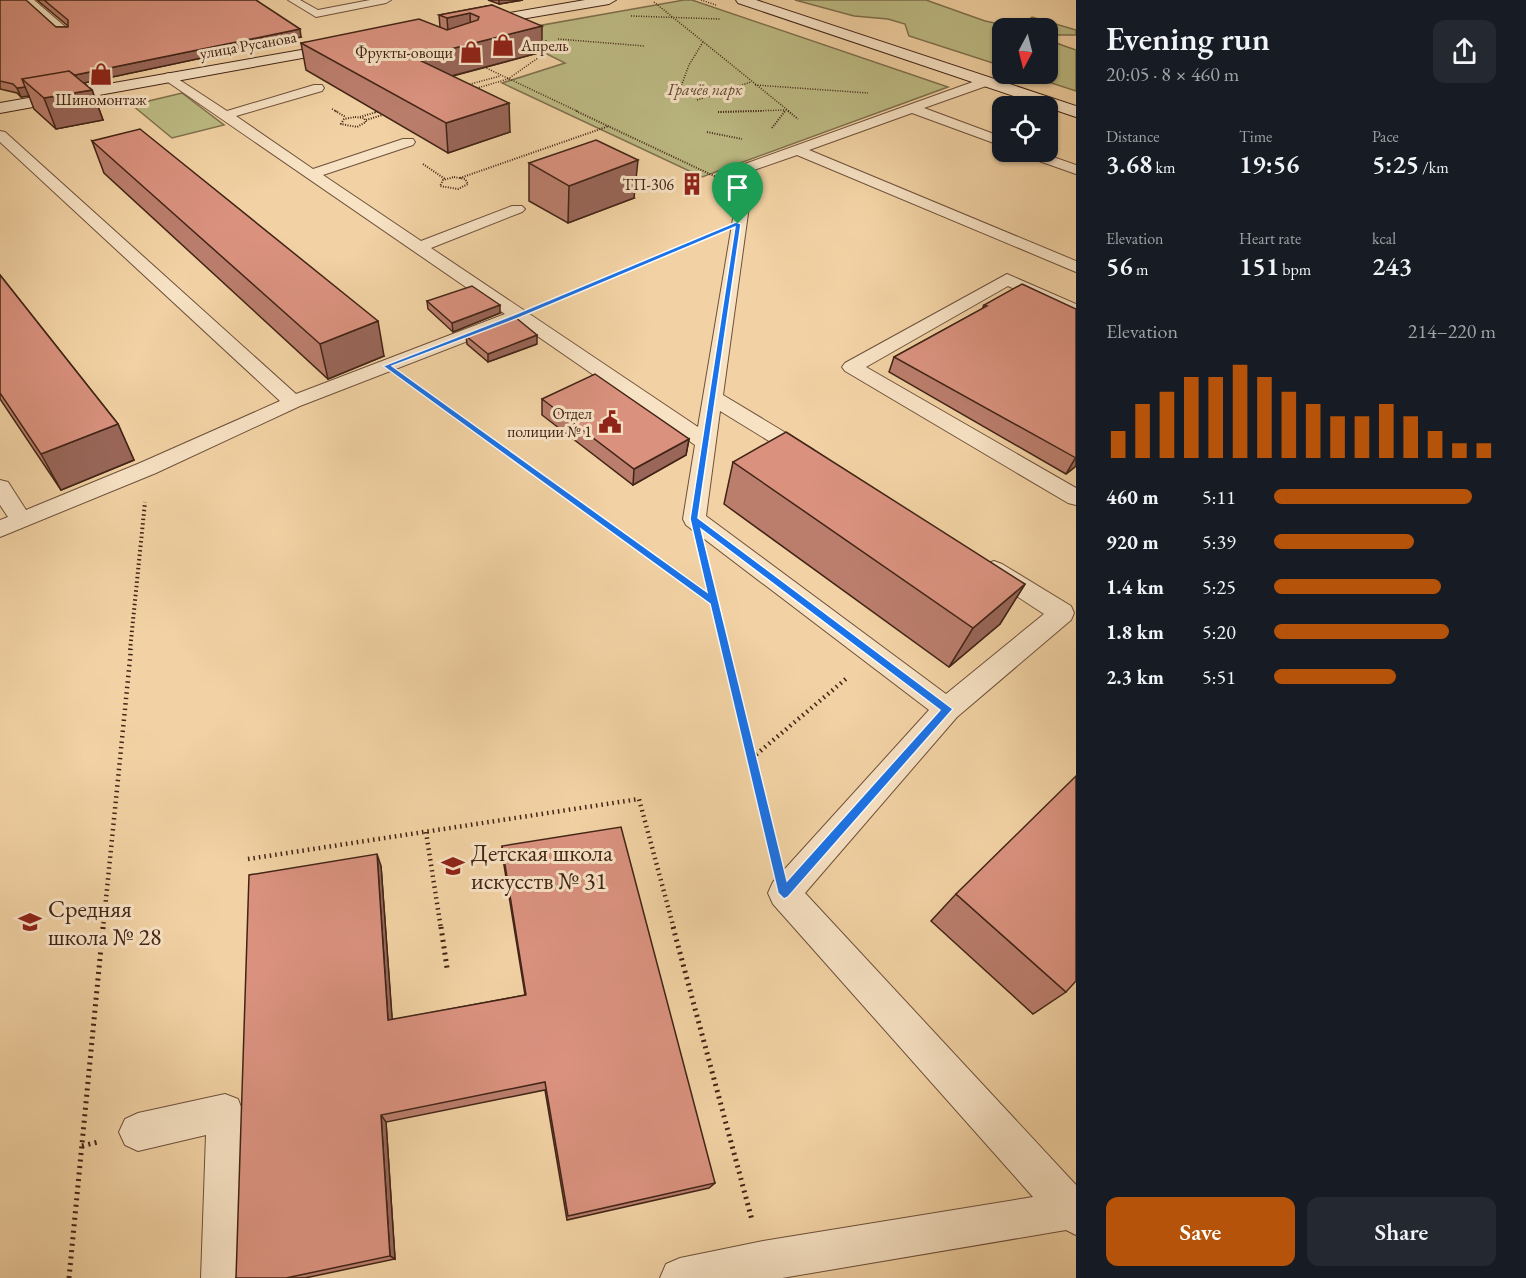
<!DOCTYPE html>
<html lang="en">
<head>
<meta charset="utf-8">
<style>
	body { margin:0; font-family:"EB Garamond",serif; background:#242831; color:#f1f3f6; height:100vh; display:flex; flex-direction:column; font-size:22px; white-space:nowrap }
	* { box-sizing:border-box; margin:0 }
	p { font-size:20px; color:#9ea1a6 }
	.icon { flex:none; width:33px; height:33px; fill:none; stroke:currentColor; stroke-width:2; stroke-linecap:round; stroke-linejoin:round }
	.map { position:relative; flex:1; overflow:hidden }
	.details { display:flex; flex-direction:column; background:#171b24; width:450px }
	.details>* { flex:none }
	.needle { width:39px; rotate:187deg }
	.fabs { position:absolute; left:992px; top:18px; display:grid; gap:12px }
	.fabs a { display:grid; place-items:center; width:66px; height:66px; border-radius:12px; background:#171b24; box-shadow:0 2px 4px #0004; font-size:30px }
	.pin { position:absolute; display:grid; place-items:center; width:51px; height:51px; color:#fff; margin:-62px -26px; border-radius:50% 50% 50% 0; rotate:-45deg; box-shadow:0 0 6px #0007 }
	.pin .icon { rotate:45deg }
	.round { display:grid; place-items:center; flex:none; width:63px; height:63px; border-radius:12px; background:#242831 }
	.headline { display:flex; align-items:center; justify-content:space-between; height:102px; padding:0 30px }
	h1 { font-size:33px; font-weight:600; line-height:45px }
	.figures { display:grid; grid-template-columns:repeat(3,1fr); gap:9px; height:102px; padding:6px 30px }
	.figures div { display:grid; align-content:center }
	.figures b { font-size:26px; font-weight:600 }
	.figures small { font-size:16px; font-weight:400 }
	.figures p { font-size:16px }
	.chart { height:168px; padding:12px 30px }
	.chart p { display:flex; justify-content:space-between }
	.chart svg { width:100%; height:108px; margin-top:6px; stroke:#b45309; stroke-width:6 }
	.action { display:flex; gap:12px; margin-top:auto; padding:12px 30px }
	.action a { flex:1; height:69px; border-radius:12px; background:#b45309; color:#fff; font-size:24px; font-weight:600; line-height:69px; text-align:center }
	.action a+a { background:#242831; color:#f1f3f6 }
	ul { padding:0 30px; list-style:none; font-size:20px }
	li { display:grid; grid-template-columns:96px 72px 1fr; align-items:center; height:45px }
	li i { height:15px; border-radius:8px; background:#b45309 }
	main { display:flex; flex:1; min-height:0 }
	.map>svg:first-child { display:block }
	.green { fill:#bdbb84; stroke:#7f704d; stroke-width:1.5 }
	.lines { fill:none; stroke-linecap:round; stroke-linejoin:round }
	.lane-casing { stroke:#6d503a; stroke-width:2 }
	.secondary-casing { stroke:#412416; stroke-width:2 }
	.path-far5 { stroke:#412416; stroke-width:1.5; stroke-dasharray:1 1.5; stroke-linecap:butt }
	.path-far4 { stroke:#412416; stroke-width:2; stroke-dasharray:1 1.5; stroke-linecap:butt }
	.path-far3 { stroke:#412416; stroke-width:3; stroke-dasharray:1 2; stroke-linecap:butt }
	.path-far2 { stroke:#412416; stroke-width:4; stroke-dasharray:1.5 3; stroke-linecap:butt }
	.path-far1 { stroke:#412416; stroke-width:4.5; stroke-dasharray:1.5 4; stroke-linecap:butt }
	.path { stroke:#412416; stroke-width:5; stroke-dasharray:2 4.5; stroke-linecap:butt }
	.lane { fill:#f7e2c4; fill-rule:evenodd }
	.secondary { fill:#f7e2c4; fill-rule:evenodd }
	.wall { fill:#bb7e6d; stroke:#412416; stroke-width:1.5 }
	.shaded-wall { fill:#996659; stroke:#412416; stroke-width:1.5 }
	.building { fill:#da927f; stroke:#412416; stroke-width:1.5 }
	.route { fill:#1a73e8; stroke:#fff; stroke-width:1.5; fill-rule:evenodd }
	.labels { text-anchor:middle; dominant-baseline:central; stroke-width:6; stroke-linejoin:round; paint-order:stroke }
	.far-street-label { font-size:16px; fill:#412416; stroke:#f7e2c4 }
	.far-poi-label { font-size:16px; fill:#412416; stroke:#f7e2c4; text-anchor:end }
	.far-park-label { font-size:16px; font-style:italic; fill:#604a32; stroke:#f7e2c4 }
	.near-poi-label { font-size:24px; fill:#412416; stroke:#f7e2c4; text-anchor:start }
</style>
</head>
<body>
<main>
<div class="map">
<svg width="1076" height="1278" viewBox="0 0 1076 1278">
	<rect width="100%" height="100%" fill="#f2d2a4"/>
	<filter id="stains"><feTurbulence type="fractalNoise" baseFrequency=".00333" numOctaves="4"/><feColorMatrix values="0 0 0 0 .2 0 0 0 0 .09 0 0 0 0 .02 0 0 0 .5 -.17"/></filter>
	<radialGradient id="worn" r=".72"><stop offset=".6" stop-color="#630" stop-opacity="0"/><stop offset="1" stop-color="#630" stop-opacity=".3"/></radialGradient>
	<!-- green -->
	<path class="green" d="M684,0H692L948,87L702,177L502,83L565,63L503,32Z
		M795,0H926L985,21L1014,27L1031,25L1027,21L1032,17L1076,30V35H1058L1051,39L1056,43L1076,50V91L1024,74H1047V28H1002V66L909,36L905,24L888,19L854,16Z
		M182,93L224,125L172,138L132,105Z"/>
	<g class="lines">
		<!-- lane casing -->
		<g class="lane-casing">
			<path id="lane" d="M23,0H34L69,30V34H61Z
				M288,0H300L318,10L370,0H391L386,3L316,17Z
				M169,73L227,111L314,85H322L324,88L322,91L236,116L313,169L403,139H413L415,142L413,145L323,175L421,241L512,206H522L525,209L522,212L431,248L698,427L742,165L981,79H989V85L924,108L1002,137V146L912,113L809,150L1076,261V272L797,155L754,170L723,395L814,450L818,455L814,460L807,462L800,460L720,411L706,516L946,694L1044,614L986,576L982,570L986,564L994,561L1002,564L1071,606L1074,613L1071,620L957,717L805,893L1076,1185V1235L1066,1230L782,1278H660L666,1264L680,1258L763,1241L1033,1197L773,904L768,893L773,882L929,710L686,525L683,519L695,445L517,322L300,406L156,473L0,537V520L8,517L0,505V480L8,482L26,510L140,463L280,401L0,142V131L5,132L296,394L505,314L165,80V74Z
				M1020,152H1039L1076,165V174L1022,155Z
				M1007,274L1076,304V316L1008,286L866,367L1076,488V505L1068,503L845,371L842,367L845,363Z
				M225,1094L238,1099L243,1112L241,1278H201L206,1135L138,1151L125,1145L119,1132L125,1119L138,1113Z"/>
		</g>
		<!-- secondary casing -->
		<g class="secondary-casing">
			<path id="secondary" d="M585,0H616L609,4L475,27L468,23L475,19Z
				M736,0H756L1076,106V117L738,3Z
				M347,42L352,43L354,46L352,49L0,113V103Z"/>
		</g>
		<!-- path-far5 -->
		<path class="path-far5" d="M701,0L716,5
			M654,2L790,112
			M631,16L720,19
			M558,39L644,46
			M482,66L579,112
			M467,85L500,76
			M755,85L868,93
			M474,89L508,79L545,53L546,40
			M677,97L689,65L703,42
			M697,100L751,82
			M332,109L338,112
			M375,112L382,110
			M718,112L786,110L784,112"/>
		<!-- path-far4 -->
		<path class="path-far4" d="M335,111L346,117
			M576,111L716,177
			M788,111L798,119
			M718,112L762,111
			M355,117L364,118L366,122L357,127L341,124L344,119Z
			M360,117L380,111
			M366,120L389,113
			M772,128L785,111
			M707,132L742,139
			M423,164L445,179
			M454,177L465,179L468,184L458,189L440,186L443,180Z
			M460,178L609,126
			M668,252L707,236"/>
		<!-- path-far3 -->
		<path class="path-far3" d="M553,301L672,251
			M417,387L474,429"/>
		<!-- path-far2 -->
		<path class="path-far2" d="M472,427L714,602
			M707,572L726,650
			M130,650L145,502"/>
		<!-- path-far1 -->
		<path class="path-far1" d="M725,649L773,848
			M752,758L847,678
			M426,832L441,929
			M248,859L639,799L674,929
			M103,929L131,649"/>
		<!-- path -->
		<path class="path" d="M441,927L447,968
			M673,927L752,1220
			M82,1146L98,1142
			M69,1278L103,927"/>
		<!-- lane -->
		<use href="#lane" class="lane"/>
		<!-- secondary -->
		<use href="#secondary" class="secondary"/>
	</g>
	<!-- wall -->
	<path class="wall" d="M0,0L56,27H68V26L37,0H256L301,37L84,83L92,90L103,120L56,129L34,109L29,96L21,97L17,93L0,89Z
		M488,0H523L499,4Z
		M492,5L542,52L453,76L510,132L448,153L306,70L301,43L440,27L439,15Z
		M92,141L384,356L328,379L104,173Z
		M529,163L634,198L568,223L529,201Z
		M0,275L118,424L134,460L61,490L0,399Z
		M427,301L500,313L453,332L428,309Z
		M984,305L1076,309V466L1066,474L889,372L894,357L982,309Z
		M466,336L537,344L488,362L467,344Z
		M542,399L689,439L686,455L633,485L542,415Z
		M733,462L1025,584L1000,624L949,667L724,504Z
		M502,846L715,1183L709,1188L567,1220L545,1090L386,1122L395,1259L305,1278H236L381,866L392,1020L525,995L503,859Z
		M956,894L1066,992L1033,1014L931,921Z"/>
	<!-- shaded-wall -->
	<path class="shaded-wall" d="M499,0H523L499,4Z
		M470,13L471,39L449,45L447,18Z
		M542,26V52L417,85L415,58Z
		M300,29L301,37L65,87L61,78Z
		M25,87L29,96L21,97L17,88Z
		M92,90L103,120L56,129L44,98Z
		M509,103L510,132L448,153L446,123Z
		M638,160L634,198L568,223L569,186Z
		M500,305V313L453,332L452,323Z
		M378,321L384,356L328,379L320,344Z
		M537,335V344L488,362V354Z
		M118,424L134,460L61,490L41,454Z
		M689,439L686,455L633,485L634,469Z
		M1076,457V466L1066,474Z
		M1025,584L1000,624L949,667L973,628Z
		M377,854L381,866L393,1030L388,1020Z
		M381,1115L386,1122L395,1259L390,1256Z"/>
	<!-- building -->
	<path class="building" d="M0,0H26L56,27H68V20L44,0H256L300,29L75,75L69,71L22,79L25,87L17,88L13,84L0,81Z
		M492,5L542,26L415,58L509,103L446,123L301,43L419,19L447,30L478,20L479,17L470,13L447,18L439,15Z
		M69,71L92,90L44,98L22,79Z
		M140,129L378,321L320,344L92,141Z
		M596,140L638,160L569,186L529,163Z
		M0,275L118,424L41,454L0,393Z
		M1022,284L1076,309V458L894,357L987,306L984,305Z
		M472,286L500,305L452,323L427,301Z
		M515,317L537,335L488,354L466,336Z
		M595,374L689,439L634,469L542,399Z
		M786,432L1025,584L973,628L733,462Z
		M1076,776V981L1066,992L956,894Z
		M621,827L715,1183L568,1216L545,1082L381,1115L390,1256L286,1278H236L249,875L377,854L388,1020L526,995L502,846Z"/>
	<!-- route -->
	<path class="route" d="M736,222L741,224L698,518L953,709L788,897L784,899L778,893L710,604L383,366L516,314ZM735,227L690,519L707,592L392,366L521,317ZM701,529L940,710L787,881Z"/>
	<!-- icons -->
	<defs>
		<g id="shop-bare" transform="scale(1.8)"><path d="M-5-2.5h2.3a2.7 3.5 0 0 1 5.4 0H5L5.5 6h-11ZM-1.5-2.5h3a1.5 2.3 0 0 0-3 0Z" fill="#8f2418" stroke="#f7e2c4" stroke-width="2.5" paint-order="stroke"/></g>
		<g id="building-bare" transform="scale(1.8)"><path d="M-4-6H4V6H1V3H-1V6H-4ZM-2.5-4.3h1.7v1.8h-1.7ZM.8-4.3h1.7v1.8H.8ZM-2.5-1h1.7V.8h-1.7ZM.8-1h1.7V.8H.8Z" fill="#8f2418" stroke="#f7e2c4" stroke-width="2.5" paint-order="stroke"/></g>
		<g id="civic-bare" transform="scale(1.8)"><path d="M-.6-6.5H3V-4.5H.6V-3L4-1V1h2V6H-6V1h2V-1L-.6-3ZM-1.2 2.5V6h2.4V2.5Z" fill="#8f2418" stroke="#f7e2c4" stroke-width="2.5" paint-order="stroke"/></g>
		<g id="school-bare" transform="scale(1.8)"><path d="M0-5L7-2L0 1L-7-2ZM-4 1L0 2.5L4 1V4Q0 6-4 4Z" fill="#8f2418" stroke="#f7e2c4" stroke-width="2.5" paint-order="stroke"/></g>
	</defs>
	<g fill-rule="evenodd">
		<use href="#shop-bare" x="503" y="45"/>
		<use href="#shop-bare" x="471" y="52"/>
		<use href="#shop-bare" x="101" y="74"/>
		<use href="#building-bare" x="692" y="184"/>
		<use href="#civic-bare" x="610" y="422"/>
		<use href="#school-bare" x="453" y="866"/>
		<use href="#school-bare" x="30" y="922"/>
	</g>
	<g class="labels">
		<!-- far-street labels -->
		<g class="far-street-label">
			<text transform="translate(248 45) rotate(-10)">улица Русанова</text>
		</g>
		<!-- far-poi labels -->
		<g class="far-poi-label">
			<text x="521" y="45" text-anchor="start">Апрель</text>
			<text x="453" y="52">Фрукты-овощи</text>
			<text x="101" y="99" text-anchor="middle">Шиномонтаж</text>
			<text x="674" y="184">ТП-306</text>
			<text x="592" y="413">Отдел<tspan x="592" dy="18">полиции № 1</tspan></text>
		</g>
		<!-- far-park labels -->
		<g class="far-park-label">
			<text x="705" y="89">Грачёв парк</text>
		</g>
		<!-- near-poi labels -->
		<g class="near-poi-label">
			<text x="471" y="852">Детская школа<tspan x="471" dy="28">искусств № 31</tspan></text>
			<text x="48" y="908">Средняя<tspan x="48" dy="28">школа № 28</tspan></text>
		</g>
	</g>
	<rect width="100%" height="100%" filter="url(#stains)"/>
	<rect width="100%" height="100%" fill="url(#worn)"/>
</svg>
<div class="fabs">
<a><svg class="needle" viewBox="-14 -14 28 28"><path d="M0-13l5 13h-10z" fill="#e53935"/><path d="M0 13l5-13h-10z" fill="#9ea1a6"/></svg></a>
<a><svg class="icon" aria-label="locate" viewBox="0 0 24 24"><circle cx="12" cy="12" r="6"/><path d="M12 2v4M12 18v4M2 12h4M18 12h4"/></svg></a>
</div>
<div class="pin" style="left:738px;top:224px;background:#1e9e55"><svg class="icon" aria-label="arrive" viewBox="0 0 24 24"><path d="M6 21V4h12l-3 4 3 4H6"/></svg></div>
</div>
<section class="details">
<div class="headline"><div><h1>Evening run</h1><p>20:05 · 8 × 460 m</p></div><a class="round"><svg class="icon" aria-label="share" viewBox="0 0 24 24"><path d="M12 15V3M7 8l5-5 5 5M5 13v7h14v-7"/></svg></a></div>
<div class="figures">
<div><p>Distance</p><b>3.68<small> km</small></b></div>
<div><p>Time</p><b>19:56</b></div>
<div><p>Pace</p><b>5:25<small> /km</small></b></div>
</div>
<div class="figures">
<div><p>Elevation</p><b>56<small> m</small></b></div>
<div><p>Heart rate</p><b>151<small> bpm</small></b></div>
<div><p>kcal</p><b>243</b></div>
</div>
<div class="chart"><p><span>Elevation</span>214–220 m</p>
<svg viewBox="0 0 160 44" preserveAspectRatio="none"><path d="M5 44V33M15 44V22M25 44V17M35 44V11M45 44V11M55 44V6M65 44V11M75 44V17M85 44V22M95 44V27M105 44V27M115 44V22M125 44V27M135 44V33M145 44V38M155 44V38"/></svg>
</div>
<ul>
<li><b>460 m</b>5:11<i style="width:89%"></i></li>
<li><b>920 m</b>5:39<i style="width:63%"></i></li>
<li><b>1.4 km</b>5:25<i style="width:75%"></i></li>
<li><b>1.8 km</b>5:20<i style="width:79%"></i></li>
<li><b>2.3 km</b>5:51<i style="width:55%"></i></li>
</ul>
<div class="action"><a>Save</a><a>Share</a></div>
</section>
</main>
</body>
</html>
